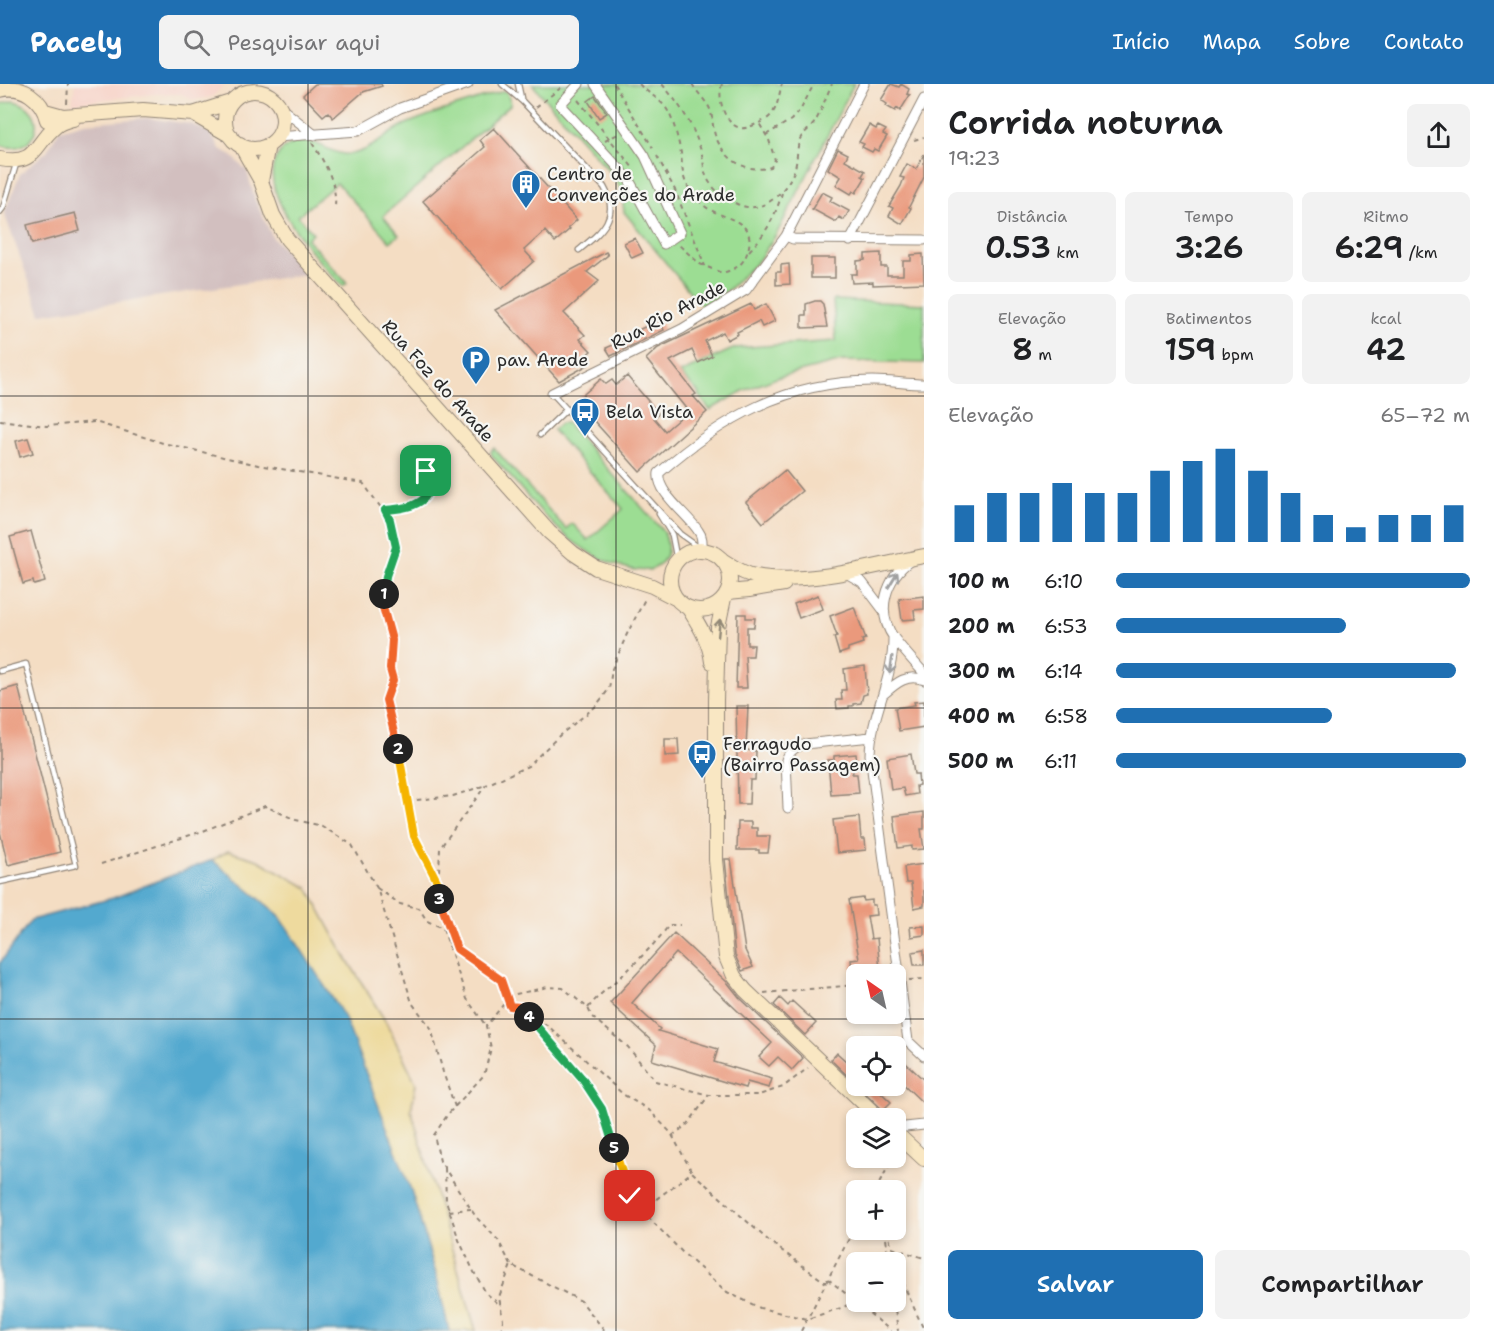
<!DOCTYPE html>
<html lang="pt">
<head>
<meta charset="utf-8">
<style>
	body { margin:0; font-family:"Shantell Sans",sans-serif; background:#f2f2f2; color:#202124; height:100vh; display:flex; flex-direction:column; font-size:22px; white-space:nowrap }
	* { box-sizing:border-box; margin:0 }
	p { font-size:20px; color:#757577 }
	.icon { flex:none; width:33px; height:33px; fill:none; stroke:currentColor; stroke-width:2; stroke-linecap:round; stroke-linejoin:round }
	.map { position:relative; flex:1; overflow:hidden }
	.sheet { display:flex; flex-direction:column; background:#fff; width:570px }
	.sheet>* { flex:none }
	.needle { width:39px; rotate:326deg }
	.fabs { position:absolute; left:846px; top:880px; display:grid; gap:12px }
	.fabs a { display:grid; place-items:center; width:60px; height:60px; border-radius:9px; background:#fff; box-shadow:0 3px 9px #0003; font-size:30px }
	.pin { position:absolute; display:grid; place-items:center; width:51px; height:51px; color:#fff; margin:-26px; border-radius:12px; box-shadow:0 3px 9px #0006 }
	.km { position:absolute; width:30px; height:30px; margin:-15px; border-radius:50%; background:#222; color:#fff; font-size:16px; line-height:30px; text-align:center }
	.round { display:grid; place-items:center; flex:none; width:63px; height:63px; border-radius:9px; background:#f2f2f2 }
	.head { display:flex; align-items:center; justify-content:space-between; height:102px; padding:0 24px }
	h1 { font-size:33px; font-weight:600; line-height:45px }
	.figures { display:grid; grid-template-columns:repeat(3,1fr); gap:9px; height:102px; padding:6px 24px }
	.figures div { display:grid; align-content:center; border-radius:9px; background:#f2f2f2; text-align:center }
	.figures b { font-size:30px; font-weight:600 }
	.figures small { font-size:16px; font-weight:400 }
	.figures p { font-size:16px }
	.chart { height:168px; padding:12px 24px }
	.chart p { display:flex; justify-content:space-between }
	.chart svg { width:100%; height:108px; margin-top:6px; stroke:#1f6fb2; stroke-width:6 }
	.primary-button { display:flex; gap:12px; margin-top:auto; padding:12px 24px }
	.primary-button a { flex:1; height:69px; border-radius:9px; background:#1f6fb2; color:#fff; font-size:24px; font-weight:600; line-height:69px; text-align:center }
	.primary-button a+a { background:#f2f2f2; color:#202124 }
	ul { padding:0 24px; list-style:none; font-size:20px }
	li { display:grid; grid-template-columns:96px 72px 1fr; align-items:center; height:45px }
	li i { height:15px; border-radius:8px; background:#1f6fb2 }
	header { display:flex; align-items:center; gap:36px; box-sizing:border-box; height:84px; padding:0 30px; background:#1f6fb2; color:#fff }
	header strong { font-size:28px }
	nav { display:flex; gap:33px; margin-inline-start:auto; font-size:21px }
	.search { width:420px; height:54px; background:#f2f2f2; display:flex; align-items:center; gap:15px; box-sizing:border-box; padding:0 21px; border-radius:9px; color:#757577; font-size:22px }
	main { display:flex; flex:1; min-height:0 }
	.map>svg:first-child { display:block }
	.built { fill:#f7d1c6 }
	.industrial { fill:#d2bfbf }
	.green { fill:#9cdd93; stroke:#64845f; stroke-width:1.5 }
	.sand { fill:#eeda9e; stroke:#8c8264; stroke-width:1.5 }
	.water { fill:#53a9cf; stroke:#3f6a7d; stroke-width:1.5 }
	.building { fill:#ea997b }
	.lines { fill:none; stroke-linecap:round; stroke-linejoin:round }
	.lane-casing { stroke:#908477; stroke-width:7 }
	.street-casing { stroke:#908477; stroke-width:11 }
	.secondary-casing { stroke:#908477; stroke-width:16 }
	.path { stroke:#908477; stroke-width:2; stroke-dasharray:4.5 4.5; stroke-linecap:butt }
	.lane { stroke:#fff; stroke-width:4.5 }
	.street { stroke:#fff; stroke-width:9 }
	.secondary { stroke:#f9e7c3; stroke-width:14 }
	.oneway { stroke:#a0a0a0 }
	.oneway2 { stroke:#928977 }
	.split-1-casing { stroke:#fff; stroke-width:12 }
	.split-2-casing { stroke:#fff; stroke-width:12 }
	.split-3-casing { stroke:#fff; stroke-width:12 }
	.split-4-casing { stroke:#fff; stroke-width:12 }
	.split-5-casing { stroke:#fff; stroke-width:12 }
	.split-6-casing { stroke:#fff; stroke-width:12 }
	.split-1 { stroke:#22a559; stroke-width:8 }
	.split-2 { stroke:#f0652b; stroke-width:8 }
	.split-3 { stroke:#f5b400; stroke-width:8 }
	.split-4 { stroke:#f0652b; stroke-width:8 }
	.split-5 { stroke:#22a559; stroke-width:8 }
	.split-6 { stroke:#f5b400; stroke-width:8 }
	.grid { fill:none; stroke:#2b2b2b; stroke-width:1.5; stroke-opacity:0.55 }
	.labels { text-anchor:middle; dominant-baseline:central; stroke-width:4.5; stroke-linejoin:round; paint-order:stroke }
	.poi-label { font-size:18px; fill:#2b2b2b; stroke:#f6f6f2; text-anchor:start }
	.street-label { font-size:18px; fill:#2b2b2b; stroke:#f6f6f2 }
</style>
</head>
<body>
<header>
<strong>Pacely</strong>
<div class="search"><svg class="icon" aria-label="search" viewBox="0 0 24 24"><circle cx="10" cy="10" r="6"/><path d="M15 15l6 6"/></svg>Pesquisar aqui</div>
<nav><a>Início</a><a>Mapa</a><a>Sobre</a><a>Contato</a></nav>
</header>
<main>
<div class="map">
<svg width="924" height="1247" viewBox="0 0 924 1247">
	<rect width="100%" height="100%" fill="#f6f6f2"/>
	<filter id="ink" filterUnits="userSpaceOnUse"><feTurbulence type="fractalNoise" baseFrequency=".0167" numOctaves="2"/><feDisplacementMap in="SourceGraphic" scale="12" xChannelSelector="R" yChannelSelector="G"/><feConvolveMatrix kernelMatrix="1 2 1 2 8 2 1 2 1" color-interpolation-filters="sRGB"/></filter>
	<filter id="wash" filterUnits="userSpaceOnUse"><feTurbulence type="fractalNoise" baseFrequency=".008" numOctaves="4" result="noise"/><feDisplacementMap in="SourceGraphic" scale="24" xChannelSelector="R" yChannelSelector="G"/><feGaussianBlur stdDeviation="1.35" result="paint"/><feColorMatrix in="noise" values="0 0 0 0 0 0 0 0 0 0 0 0 0 0 0 0 0 1.4 0 .05"/><feComposite in="paint" operator="in"/></filter>
	<g filter="url(#wash)">
		<rect width="100%" height="100%" fill="#f4ddc3"/>
		<!-- built -->
		<path class="built" d="M75,0H225L212,13L193,16L181,10H156L72,19Z"/>
		<!-- industrial -->
		<path class="industrial" d="M147,34L191,40L209,48L220,65L230,70L247,87L255,116L273,154L307,190L41,230L4,129L20,90L47,67L59,46L85,39Z"/>
		<!-- green -->
		<path class="green" d="M532,0H854L776,151L758,177L728,206L703,224L624,128L622,110L616,95Z
			M504,7L507,8L511,20L383,132L399,151L390,158L337,99L298,132L313,149L307,155L347,199L343,202C318,178 257,110 276,74C280,66 287,61 297,58C322,53 335,79 362,67C377,61 389,48 404,41C436,27 471,18 504,7Z
			M13,17C52,25 37,75 0,61V20Z
			M833,216L924,220V279L842,277L779,293L743,307L710,326L698,311L699,309L680,289L735,264L836,257Z
			M561,339H567L664,448C668,460 670,468 662,478C646,500 595,473 578,461C549,441 517,399 492,372L491,367L494,364L566,445L572,439L588,456L623,425L553,346Z"/>
		<!-- sand -->
		<path class="sand" d="M228,767L258,776L308,804L345,872L386,938L416,999L411,1026L476,1247H449L436,1190L411,1106L279,831L212,776Z"/>
		<!-- water -->
		<path class="water" d="M212,776L279,831L344,932L411,1106L436,1190L449,1247H0V879L31,836L113,814Z"/>
		<g id="blocks">
			<!-- building -->
			<path class="building" d="M315,0H381L382,2L363,8L333,34L328,28L323,32L303,11Z
				M891,0L899,3L901,0L909,5L907,10L910,11L900,27L897,24L895,27L886,22L887,20L881,16Z
				M595,12L607,29L599,34L588,17Z
				M869,41L876,45L878,42L886,46L883,50L887,52L878,67L874,65L872,68L862,63L864,60L859,58Z
				M494,44L577,136L568,144L570,145L555,158L545,147L524,166L534,177L502,205L423,117L485,63L480,56Z
				M838,65L848,70L845,76L865,87L862,92L865,94L856,109L853,107L851,110L836,101L841,93L828,85Z
				M924,70V93L909,123L911,124L902,140L889,132L893,124L889,122L901,102L904,94L900,93L907,80L916,85Z
				M822,108L832,113L830,117L849,127L844,136L839,133L836,138L812,125Z
				M75,129L80,147L32,160L27,141Z
				M635,154L643,169L632,174L624,159Z
				M606,168L608,171L587,188L599,197L564,229L585,251L580,255L591,267L583,274L588,281L559,297L495,226Z
				M881,169V183H887V191H903V177H911V171L923,170L924,199L873,201V198L852,199L851,190H857V177L865,176V170Z
				M811,174H835V194H811Z
				M789,180L790,200L776,201V188H781V181Z
				M815,217H820L823,220L827,243L802,244V231H806V220Z
				M751,220L754,226L766,220L775,237L762,243L759,237L737,248L738,250L727,256L723,248L705,257L712,272L698,279L692,266L670,277L696,310L693,312L707,328L640,388L576,317L601,295L606,300L612,296L616,301L627,292L659,330L654,334L665,347L688,327L646,275L658,264Z
				M659,236L664,246L611,272L606,264L629,254L628,251Z
				M28,354L33,369L20,373L16,357Z
				M785,386L802,407L763,439L746,418Z
				M31,447L45,498L34,501L33,497L23,500L10,453Z
				M818,511L823,525L799,534L794,520Z
				M924,512V525L914,526L915,535L902,536L899,515Z
				M854,523L866,555L862,556L863,559L848,564V567L839,570L834,553L837,552L830,532Z
				M738,530H746V534H755L754,543H747V561H754L753,572H745L747,604H736Z
				M865,582L867,610L863,611L861,619L853,620V622H849V624L837,625L836,616H842L841,606H846L844,585Z
				M18,602L60,768L8,781L0,748V607Z
				M924,617V643L899,647L895,624L915,621L914,618Z
				M736,622H748L746,666L756,667L755,696H750L749,720H738Z
				M665,655H678L679,671L665,672Z
				M856,670L857,679L852,690H857L859,709L831,711L828,676H834V672Z
				M911,670L914,690H918L919,701L916,702L917,710L905,712L903,704L891,706L887,674Z
				M924,728V745H921L924,765L912,766V762L898,764L894,732Z
				M859,733L861,755H865L866,766L837,769L833,736Z
				M738,738H751V744H757V752H770L768,769H759V766H737Z
				M725,775H731L745,866L753,883L742,887L735,871Z
				M924,780V822L914,824L911,799H906L904,783Z
				M863,814L864,817L872,816V821H875L876,831L867,832L871,855L877,854L880,886L852,888L851,876L859,875L849,816Z
				M924,842V851L911,853L910,843Z
				M674,849L727,898L739,913L803,974L792,986L778,973L769,982L759,973L772,959L676,869L632,919L660,945L658,947L718,965L714,978L772,995L769,1004L747,998L745,1004L652,976L656,961L610,919Z
				M924,866V881H914L912,868Z
				M780,914L788,922L792,917L816,939L805,951L774,921Z
				M837,969L856,986V1000L831,976Z
				M896,970L924,996V1020L896,993Z
				M858,1002H874L891,1018L883,1026Z"/>
		</g>
	</g>
	<g filter="url(#ink)">
		<use href="#blocks" fill-opacity="0" stroke="#908477" stroke-width="1.5"/>
		<g class="lines">
			<!-- lane casing -->
			<g class="lane-casing">
				<path id="lane" d="M502,0L522,17L604,103C621,133 601,148 579,166
					M518,0L521,14
					M0,128L3,124L17,77
					M552,309L680,450L701,465
					M540,351L567,325
					M659,430L672,451L677,477
					M0,587L26,580L76,781L0,798"/>
			</g>
			<!-- street casing -->
			<g class="street-casing">
				<path id="street" d="M579,0L560,21L628,94L664,160L680,149L645,72L595,0
					M281,24L315,51
					M277,53L358,47L400,24L468,0
					M786,152L793,155L924,156
					M850,157L924,15
					M552,309L682,245L746,206L786,152L864,0
					M702,467C702,460 703,453 699,448C689,431 656,409 659,389C722,334 787,297 873,297C890,297 907,300 924,300
					M911,476C886,494 875,527 894,554C903,566 914,578 924,589
					M846,489L862,498L884,527
					M893,552C894,597 871,628 870,671L908,957L924,972
					M885,609C896,599 908,589 924,596
					M788,724L786,676C790,666 795,663 805,660L871,653
					M896,1044L924,1041"/>
			</g>
			<!-- secondary casing -->
			<g class="secondary-casing">
				<path id="secondary" d="M0,6C23,0 42,15 47,36
					M225 36a29 29 0 1 1 58 0a29 29 0 1 1-58 0Z
					M45,27L63,32L143,26L193,30L231,18
					M193,30L231,52
					M240,60L261,97L273,131L287,155L549,448L573,469L596,484L652,502L675,514
					M0,75C37,82 34,60 55,43C60,38 66,37 73,35
					M261,97L268,61
					M670 496a30 30 0 1 1 60 0a30 30 0 1 1-60 0Z
					M722,476C732,482 743,490 755,492C808,502 872,482 924,472
					M728,508L749,506L784,500
					M724,514L718,543L716,616V776L726,873L734,892L745,906L880,1035
					M689,525C699,541 710,558 712,578
					M896,1049L924,1075"/>
			</g>
			<!-- path -->
			<path class="path" d="M614,0L653,64
				M639,0C648,10 663,16 669,29C675,41 678,56 681,69C682,79 682,92 687,101C692,109 700,120 709,125C725,135 757,137 748,166C744,181 736,185 722,189L700,180L679,161
				M662,0C680,21 693,40 701,67C704,75 703,86 707,94C714,107 724,114 737,120C762,132 785,109 794,87C798,77 796,65 800,55C803,49 811,44 815,38C822,26 826,12 832,0
				M692,0C697,8 704,15 709,23C713,31 712,42 715,51C724,75 745,90 771,83L775,76L769,56L759,39
				M722,0C717,14 724,41 741,44C746,45 754,41 759,39C763,37 768,35 771,31C778,23 779,10 782,0
				M578,16L633,84
				M67,20L68,0
				M536,23L562,3
				M766,51L791,36L801,25L814,0
				M914,56L924,53
				M605,57L618,50
				M312,59C325,79 337,99 335,123
				M657,72L675,106L705,182
				M749,167C767,149 777,129 783,105
				M0,336L46,342L95,338L163,359L258,381L363,399L390,436L396,463L386,492L383,523L392,557L390,585L393,596L386,616L408,717
				M385,426L408,424L426,411L429,402L426,387L429,368
				M101,780L203,747L265,722L296,736L322,742L352,761L377,804
				M438,801L414,752L408,717L453,712L486,701
				M448,858L501,896L510,922
				M457,865L438,812L440,764L486,701L528,682L560,651L595,623L609,605L612,585L627,550L646,513
				M909,896L924,895
				M764,909L856,901
				M507,912L548,903L563,904L588,924L592,933L628,963L655,997L709,1011
				M588,924C599,910 613,900 626,888C641,873 657,858 669,841H680
				M535,937L547,941L624,1011L649,1026L671,1049L692,1088
				M455,1023L443,988L431,944L412,919L377,804L400,820L419,824L427,837L443,844L467,915L486,942
				M672,1052L688,1040L709,1011H759L783,1003L808,984
				M445,1084L446,1117L459,1156L474,1188L486,1209L501,1222
				M875,1107L893,1074
				M642,1126L692,1088L769,1157L826,1199
				M449,1127L471,1125
				M885,1146L889,1179
				M887,1146L901,1195L924,1246
				M892,1164L924,1174
				M511,1181L498,1156L476,1133L440,1077L434,1051L448,1030L484,991L491,964L486,942L503,921L520,923L581,993L602,1025L630,1112L650,1135L684,1170L727,1208L760,1224L807,1235L844,1223L856,1215
				M828,1195L891,1247
				M894,1218L898,1247
				M501,1247L503,1236L499,1213L511,1181L581,1217L605,1247
				M801,1247L856,1141"/>
			<!-- lane -->
			<use href="#lane" class="lane"/>
			<!-- street -->
			<use href="#street" class="street"/>
			<!-- secondary -->
			<use href="#secondary" class="secondary"/>
		</g>
		<!-- one-way arrows -->
		<defs><path id="oneway-shaft" d="M-6 0H5M1.5-3L5.5 0L1.5 3" fill="none" stroke-width="1.6" stroke-linecap="round" stroke-linejoin="round" transform="scale(1.5)"/></defs>
		<g class="oneway">
			<use href="#oneway-shaft" transform="translate(893 496) rotate(-59)"/>
			<use href="#oneway-shaft" transform="translate(891 581) rotate(99)"/>
		</g>
		<use class="oneway2" href="#oneway-shaft" transform="translate(719 544) rotate(-84)"/>
	</g>
	<g class="lines" filter="url(#ink)">
		<!-- split-1 casing -->
		<g class="split-1-casing">
			<path id="split-1" d="M384,510L386,492L396,463L390,436L385,426C400,425 428,423 429,402C429,397 427,391 426,387"/>
		</g>
		<!-- split-2 casing -->
		<g class="split-2-casing">
			<path id="split-2" d="M384,510L383,523L392,556L390,585L393,596L386,616L398,665"/>
		</g>
		<!-- split-3 casing -->
		<g class="split-3-casing">
			<path id="split-3" d="M398,665L414,752L440,803L439,815"/>
		</g>
		<!-- split-4 casing -->
		<g class="split-4-casing">
			<path id="split-4" d="M439,815L457,865L501,896L510,922L520,923L529,933"/>
		</g>
		<!-- split-5 casing -->
		<g class="split-5-casing">
			<path id="split-5" d="M529,933L581,993L602,1025L614,1064"/>
		</g>
		<!-- split-6 casing -->
		<g class="split-6-casing">
			<path id="split-6" d="M614,1064L630,1112"/>
		</g>
		<!-- split-1 -->
		<use href="#split-1" class="split-1"/>
		<!-- split-2 -->
		<use href="#split-2" class="split-2"/>
		<!-- split-3 -->
		<use href="#split-3" class="split-3"/>
		<!-- split-4 -->
		<use href="#split-4" class="split-4"/>
		<!-- split-5 -->
		<use href="#split-5" class="split-5"/>
		<!-- split-6 -->
		<use href="#split-6" class="split-6"/>
	</g>
	<!-- grid -->
	<path class="grid" d="M308,0V1247M616,0V1247M0,312H924M0,624H924M0,935H924"/>
	<!-- icons -->
	<defs>
		<g id="building-pin" transform="scale(1.5)"><path d="M0 17L-7.5 6A9.5 9.5 0 1 1 7.5 6Z" fill="#1f6fb2" stroke="#f6f6f2"/><path d="M-4-6H4V6H1V3H-1V6H-4ZM-2.5-4.3h1.7v1.8h-1.7ZM.8-4.3h1.7v1.8H.8ZM-2.5-1h1.7V.8h-1.7ZM.8-1h1.7V.8H.8Z" fill="#fff"/></g>
		<g id="parking-pin" transform="scale(1.5)"><path d="M0 17L-7.5 6A9.5 9.5 0 1 1 7.5 6Z" fill="#1f6fb2" stroke="#f6f6f2"/><path d="M-3.5-5.5H1a3.5 3.5 0 0 1 0 7H-1V5.5H-3.5ZM-1-3.4V-.6H.8a1.4 1.4 0 0 0 0-2.8Z" fill="#fff"/></g>
		<g id="bus-pin" transform="scale(1.5)"><path d="M0 17L-7.5 6A9.5 9.5 0 1 1 7.5 6Z" fill="#1f6fb2" stroke="#f6f6f2"/><path d="M-5-6H5V4H4V6H2V4H-2V6H-4V4H-5ZM-3.5-4V0h7V-4ZM-3.5 1.2v1.5H-2V1.2ZM2 1.2v1.5H3.5V1.2Z" fill="#fff"/></g>
	</defs>
	<g fill-rule="evenodd">
		<use href="#building-pin" x="526" y="100"/>
		<use href="#parking-pin" x="476" y="276"/>
		<use href="#bus-pin" x="585" y="328"/>
		<use href="#bus-pin" x="702" y="670"/>
	</g>
	<g class="labels">
		<!-- poi labels -->
		<g class="poi-label">
			<text x="547" y="90">Centro de<tspan x="547" dy="21">Convenções do Arade</tspan></text>
			<text x="497" y="276">pav. Arede</text>
			<text x="606" y="328">Bela Vista</text>
			<text x="723" y="660">Ferragudo<tspan x="723" dy="21">(Bairro Passagem)</tspan></text>
		</g>
		<!-- street labels -->
		<g class="street-label">
			<text transform="translate(668 231) rotate(-28)">Rua Rio Arade</text>
			<text transform="translate(438 297) rotate(48)">Rua Foz do Arade</text>
		</g>
	</g>
</svg>
<div class="fabs">
<a><svg class="needle" viewBox="-14 -14 28 28"><path d="M0-13l5 13h-10z" fill="#e53935"/><path d="M0 13l5-13h-10z" fill="#757577"/></svg></a>
<a><svg class="icon" aria-label="locate" viewBox="0 0 24 24"><circle cx="12" cy="12" r="6"/><path d="M12 2v4M12 18v4M2 12h4M18 12h4"/></svg></a>
<a><svg class="icon" aria-label="layers" viewBox="0 0 24 24"><path d="M12 4l9 5-9 5-9-5zM3 14l9 5 9-5"/></svg></a>
<a>+</a>
<a>−</a>
</div>
<div class="pin" style="left:426px;top:387px;background:#1e9e55"><svg class="icon" aria-label="arrive" viewBox="0 0 24 24"><path d="M6 21V4h12l-3 4 3 4H6"/></svg></div>
<div class="pin" style="left:630px;top:1112px;background:#d93025"><svg class="icon" aria-label="check" viewBox="0 0 24 24"><path d="M5 12l5 5 9-10"/></svg></div>
<b class="km" style="left:384px;top:510px">1</b>
<b class="km" style="left:398px;top:665px">2</b>
<b class="km" style="left:439px;top:815px">3</b>
<b class="km" style="left:529px;top:933px">4</b>
<b class="km" style="left:614px;top:1064px">5</b>
</div>
<section class="sheet">
<div class="head"><div><h1>Corrida noturna</h1><p>19:23</p></div><a class="round"><svg class="icon" aria-label="share" viewBox="0 0 24 24"><path d="M12 15V3M7 8l5-5 5 5M5 13v7h14v-7"/></svg></a></div>
<div class="figures">
<div><p>Distância</p><b>0.53<small> km</small></b></div>
<div><p>Tempo</p><b>3:26</b></div>
<div><p>Ritmo</p><b>6:29<small> /km</small></b></div>
</div>
<div class="figures">
<div><p>Elevação</p><b>8<small> m</small></b></div>
<div><p>Batimentos</p><b>159<small> bpm</small></b></div>
<div><p>kcal</p><b>42</b></div>
</div>
<div class="chart"><p><span>Elevação</span>65–72 m</p>
<svg viewBox="0 0 160 44" preserveAspectRatio="none"><path d="M5 44V29M15 44V24M25 44V24M35 44V20M45 44V24M55 44V24M65 44V15M75 44V11M85 44V6M95 44V15M105 44V24M115 44V33M125 44V38M135 44V33M145 44V33M155 44V29"/></svg>
</div>
<ul>
<li><b>100 m</b>6:10<i style="width:100%"></i></li>
<li><b>200 m</b>6:53<i style="width:65%"></i></li>
<li><b>300 m</b>6:14<i style="width:96%"></i></li>
<li><b>400 m</b>6:58<i style="width:61%"></i></li>
<li><b>500 m</b>6:11<i style="width:99%"></i></li>
</ul>
<div class="primary-button"><a>Salvar</a><a>Compartilhar</a></div>
</section>
</main>
</body>
</html>
